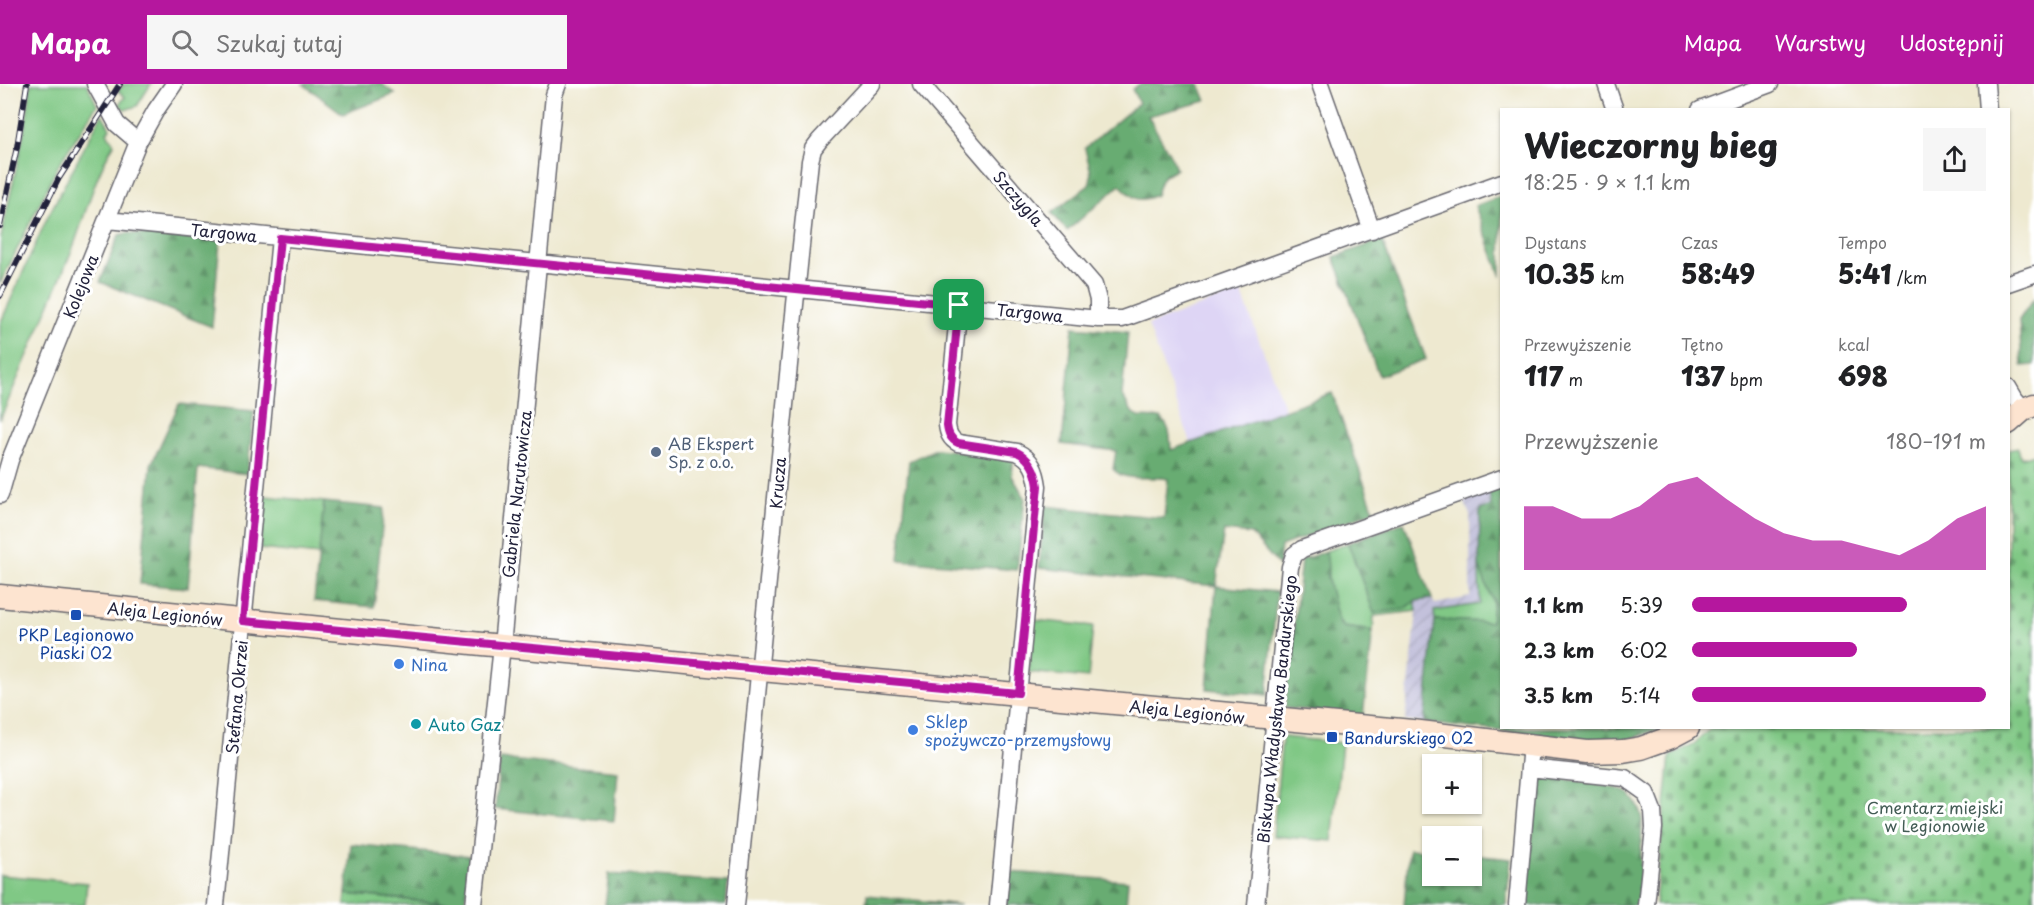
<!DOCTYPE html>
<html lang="pl">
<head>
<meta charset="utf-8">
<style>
	body { margin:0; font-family:"Playpen Sans",sans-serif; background:#f6f6f6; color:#202124; height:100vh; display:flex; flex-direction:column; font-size:22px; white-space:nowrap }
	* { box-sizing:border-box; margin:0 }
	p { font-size:20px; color:#757577 }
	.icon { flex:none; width:33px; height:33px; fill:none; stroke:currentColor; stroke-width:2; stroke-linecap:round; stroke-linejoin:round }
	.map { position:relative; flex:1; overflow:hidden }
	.sheet { position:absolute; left:1500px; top:24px; width:510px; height:621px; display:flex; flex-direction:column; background:#fff; border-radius:0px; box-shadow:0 2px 4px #0004 }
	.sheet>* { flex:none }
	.controls { position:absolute; left:1422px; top:670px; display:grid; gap:12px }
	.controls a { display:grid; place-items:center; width:60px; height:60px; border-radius:0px; background:#fff; box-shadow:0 2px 4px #0004; font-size:30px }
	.pin { position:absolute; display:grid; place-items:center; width:51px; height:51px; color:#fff; margin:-26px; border-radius:12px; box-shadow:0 3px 9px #0006 }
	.round { display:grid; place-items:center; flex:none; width:63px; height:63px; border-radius:0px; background:#f6f6f6 }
	.head { display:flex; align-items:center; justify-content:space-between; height:102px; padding:0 24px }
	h1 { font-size:33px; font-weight:800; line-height:45px }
	.metrics { display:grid; grid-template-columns:repeat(3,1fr); gap:9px; height:102px; padding:6px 24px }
	.metrics div { display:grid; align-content:center }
	.metrics b { font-size:26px; font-weight:800 }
	.metrics small { font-size:16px; font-weight:400 }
	.metrics p { font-size:16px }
	.chart { height:168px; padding:12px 24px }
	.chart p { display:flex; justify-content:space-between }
	.chart svg { width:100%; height:108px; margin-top:6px; fill:#b5179e; opacity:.7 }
	ul { padding:0 24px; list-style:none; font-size:20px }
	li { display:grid; grid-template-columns:96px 72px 1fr; align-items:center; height:45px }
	li i { height:15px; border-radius:8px; background:#b5179e }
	header { display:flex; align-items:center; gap:36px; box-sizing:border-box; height:84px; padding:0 30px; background:#b5179e; color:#fff }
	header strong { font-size:28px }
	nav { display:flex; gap:33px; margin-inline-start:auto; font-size:21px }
	.search { width:420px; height:54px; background:#f6f6f6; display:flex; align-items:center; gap:15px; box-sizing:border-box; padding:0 21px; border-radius:0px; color:#757577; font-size:22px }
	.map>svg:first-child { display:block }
	.built { fill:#ded5f5 }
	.industrial { fill:url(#industrial-furrows) }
	.green { fill:#80c885; stroke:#517560; stroke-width:1.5 }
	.forest { fill:url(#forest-firs); stroke:#456756; stroke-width:1.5 }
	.cemetery { fill:url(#cemetery-stones); stroke:#517560; stroke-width:1.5 }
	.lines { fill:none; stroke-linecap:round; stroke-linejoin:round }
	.street-casing { stroke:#69686f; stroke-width:19 }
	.secondary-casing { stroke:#69686f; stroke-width:25 }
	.street { stroke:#fff; stroke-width:16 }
	.secondary { stroke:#fde4d0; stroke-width:22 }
	.rail-casing { stroke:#22223b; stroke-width:6 }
	.rail { stroke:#fff; stroke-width:4; stroke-dasharray:11; stroke-linecap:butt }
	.route-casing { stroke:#fff; stroke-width:12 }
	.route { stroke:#b5179e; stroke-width:8 }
	.service-dot { fill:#5c6f8a; stroke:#fff; stroke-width:2 }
	.transit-dot { fill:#1a4fb4; stroke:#fff; stroke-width:2 }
	.shop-dot { fill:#3f7fe0; stroke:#fff; stroke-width:2 }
	.culture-dot { fill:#0f9aa8; stroke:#fff; stroke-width:2 }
	.labels { text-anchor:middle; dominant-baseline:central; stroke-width:6; stroke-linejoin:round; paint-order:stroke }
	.street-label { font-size:16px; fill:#22223b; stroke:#fff }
	.service-label { font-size:16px; fill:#4e5e75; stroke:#fff; text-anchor:start }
	.transit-label { font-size:16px; fill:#164399; stroke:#fff }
	.shop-label { font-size:16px; fill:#366cbe; stroke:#fff; text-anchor:start }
	.culture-label { font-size:16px; fill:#0d838f; stroke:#fff; text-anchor:start }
	.park-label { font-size:16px; fill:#435c55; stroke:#fff }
</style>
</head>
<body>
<header>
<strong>Mapa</strong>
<div class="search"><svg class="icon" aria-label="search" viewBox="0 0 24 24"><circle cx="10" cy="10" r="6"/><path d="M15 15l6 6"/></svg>Szukaj tutaj</div>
<nav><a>Mapa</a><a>Warstwy</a><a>Udostępnij</a></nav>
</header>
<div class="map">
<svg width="2034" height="821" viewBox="0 0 2034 821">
	<defs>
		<pattern id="industrial-furrows" width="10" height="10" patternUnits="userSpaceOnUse" patternTransform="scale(1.5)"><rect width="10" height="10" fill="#c3c1db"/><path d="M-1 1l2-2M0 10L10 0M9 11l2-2" fill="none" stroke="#a7a6bd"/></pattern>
		<pattern id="forest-firs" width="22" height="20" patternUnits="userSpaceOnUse" patternTransform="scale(1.5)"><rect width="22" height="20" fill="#68ac72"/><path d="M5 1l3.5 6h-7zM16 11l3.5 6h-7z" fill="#558c5f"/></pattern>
		<pattern id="cemetery-stones" width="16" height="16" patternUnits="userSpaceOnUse" patternTransform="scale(1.5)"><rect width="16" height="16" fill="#80c885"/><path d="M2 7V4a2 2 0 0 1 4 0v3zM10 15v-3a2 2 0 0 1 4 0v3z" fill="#68a26e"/></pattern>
	</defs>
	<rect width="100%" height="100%" fill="#fff"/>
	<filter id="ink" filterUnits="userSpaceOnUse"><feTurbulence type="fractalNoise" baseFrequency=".0167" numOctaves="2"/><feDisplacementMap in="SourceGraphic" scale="12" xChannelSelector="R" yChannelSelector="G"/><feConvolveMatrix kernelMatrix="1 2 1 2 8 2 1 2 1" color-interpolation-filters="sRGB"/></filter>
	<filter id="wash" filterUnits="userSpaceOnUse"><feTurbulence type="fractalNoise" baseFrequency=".008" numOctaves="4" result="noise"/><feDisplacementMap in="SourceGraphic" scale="24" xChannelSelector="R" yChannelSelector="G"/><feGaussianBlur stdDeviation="1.35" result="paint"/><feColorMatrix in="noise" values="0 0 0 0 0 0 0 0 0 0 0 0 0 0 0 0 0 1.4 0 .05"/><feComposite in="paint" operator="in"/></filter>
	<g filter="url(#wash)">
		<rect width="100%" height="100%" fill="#eee9d0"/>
		<!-- built -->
		<path class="built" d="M1241,207L1285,326L1191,359L1148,241Z"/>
		<!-- industrial -->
		<path class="industrial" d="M1489,407L1492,422L1480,427V520L1434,527L1435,536L1424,639L1405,637L1417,527L1415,517L1432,515L1435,520L1470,513V431L1464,417Z"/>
		<!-- green -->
		<path class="green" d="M31,0H87L97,21L58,82L0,200C0,185 0,168 1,154C11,102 26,53 31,0Z
			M124,0H151L137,22L125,26L119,20L125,13L118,7Z
			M102,30L110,44L107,48L114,60C94,93 86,130 72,166C49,223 24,279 0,336V240L47,134Z
			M265,412L324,418L319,471L260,465Z
			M1348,459L1374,529L1403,524L1415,517L1417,527L1374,532L1373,547L1343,543L1337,532L1329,504L1326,467Z
			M1479,482L1493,518L1491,538L1435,536L1434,527L1480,520Z
			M1034,536L1093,542L1088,594L1028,588Z
			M1284,653L1342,659L1332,757L1273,752L1282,655Z
			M0,791L87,799L85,821H0Z
			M346,810L454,821H345Z"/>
		<!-- forest -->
		<path class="forest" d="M303,0H382L395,10L343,30Z
			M1140,0H1199L1206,17L1148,32L1173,76L1176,85C1160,92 1161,95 1156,111C1136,120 1134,114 1120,101L1067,147L1052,129L1089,101C1094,89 1087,77 1085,64L1139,19L1132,5Z
			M1501,112H1502L1501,193L1475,122Z
			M127,149L220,157L212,243L100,198L119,151Z
			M1382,156L1426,275L1379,292L1334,173Z
			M2034,214V281L2022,282L2019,236Z
			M1073,243L1128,248L1122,311L1132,328L1139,333L1161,334C1171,344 1170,353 1171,366L1332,309L1374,427L1281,462L1279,482L1251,450L1224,447L1216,502L1277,508L1267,611L1207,605L1216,502L1039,484L1045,422L1164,434L1168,395C1149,391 1125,399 1113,385L1116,367L1062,360Z
			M179,320L254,327L247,390L198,384L188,504L140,500L151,381Z
			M936,365L1014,372L1012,392L1025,414L1017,486L899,476L909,377Z
			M1501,403L1502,644H1662L1630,655L1608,658L1424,639L1435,536L1491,538L1493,518L1479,482L1480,426L1491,422L1489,407Z
			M324,418L384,424L374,523L314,517Z
			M1404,438L1432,515L1415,517L1404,525L1374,529L1348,459Z
			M1326,467L1328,483L1327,493L1339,539L1343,543L1373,547L1363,632L1285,624L1301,476Z
			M500,675L618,687L614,737L495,725Z
			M1538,691C1559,695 1610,699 1626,708C1634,712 1639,723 1642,731L1640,821H1526Z
			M351,760L470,772L465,821L346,810Z
			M1409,765L1432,767V792H1472V771L1511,775L1506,821H1404Z
			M1009,788L1128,797L1126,821H1006Z
			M609,790L728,798L726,821H605Z
			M867,811L961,821H866Z"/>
		<!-- cemetery -->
		<path class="cemetery" d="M2018,364L2021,374L2034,370V821H1655L1670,672L1694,660L1711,644H2008V366Z"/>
	</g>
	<g filter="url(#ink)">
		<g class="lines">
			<!-- street casing -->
			<g class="street-casing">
				<path id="street" d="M95,0L117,40L138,58
					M921,0L1094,201L1098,216V235
					M1320,0L1372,146
					M1606,0L1615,26
					M1986,0L1988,26
					M1700,26L1770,0
					M107,136L1098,235H1122L1502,98
					M2008,199L2034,190
					M959,221L947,341C948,349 950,355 958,359L1017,368C1032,375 1036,387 1038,402L998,821
					M2008,303L2015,315L2024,325
					M0,411L10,376L138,58L156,26L174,0
					M1529,684L1625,694L1646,709L1653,727L1654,744L1646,821
					M216,821L280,154
					M474,821L502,562L554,11L558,0
					M736,821C762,573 783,324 810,77L813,65L819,57L872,0
					M1256,821L1290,483L1294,471L1302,465L1502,394
					M1517,821L1530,672"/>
			</g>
			<!-- secondary casing -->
			<g class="secondary-casing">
				<path id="secondary" d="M2008,339L2024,325L2034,321
					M0,512L482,560L1412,647L1587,668L1623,667L1641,664L1669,654L1688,644"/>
			</g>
			<!-- street -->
			<use href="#street" class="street"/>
			<!-- secondary -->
			<use href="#secondary" class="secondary"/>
			<!-- rail casing -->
			<g class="rail-casing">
				<path id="rail" d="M0,142L17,63L27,0
					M0,212L59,94L120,0"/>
			</g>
			<!-- rail -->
			<use href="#rail" class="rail"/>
		</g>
	</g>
	<g class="lines" filter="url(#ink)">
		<!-- route casing -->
		<g class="route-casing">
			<path id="route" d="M280,154L959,221L947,341C948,349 950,355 958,359L1017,368C1031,375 1036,387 1038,402L1018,609L243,537Z"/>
		</g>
		<!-- route -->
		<use href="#route" class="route"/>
	</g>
	<!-- markers -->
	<circle class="service-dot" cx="656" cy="368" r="6"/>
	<g class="transit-dot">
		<rect x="70" y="525" width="12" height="12" rx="3"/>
		<rect x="1326" y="647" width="12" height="12" rx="3"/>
	</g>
	<g class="shop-dot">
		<circle cx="399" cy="580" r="6"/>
		<circle cx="913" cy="646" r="6"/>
	</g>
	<circle class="culture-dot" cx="416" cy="640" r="6"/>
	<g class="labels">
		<!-- street labels -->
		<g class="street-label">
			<text transform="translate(1019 114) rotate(49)">Szczygla</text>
			<text transform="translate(224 148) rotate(6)">Targowa</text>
			<text transform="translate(80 202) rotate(-68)">Kolejowa</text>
			<text transform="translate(1030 228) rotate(6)">Targowa</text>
			<text transform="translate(777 399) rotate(-85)">Krucza</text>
			<text transform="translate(516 410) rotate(-84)">Gabriela Narutowicza</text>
			<text transform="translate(165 529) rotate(6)">Aleja Legionów</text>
			<text transform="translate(236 613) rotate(-85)">Stefana Okrzei</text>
			<text transform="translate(1276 625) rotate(-84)">Biskupa Władysława Bandurskiego</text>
			<text transform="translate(1187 627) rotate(6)">Aleja Legionów</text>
		</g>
		<!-- service labels -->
		<g class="service-label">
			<text x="668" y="359">AB Ekspert<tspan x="668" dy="18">Sp. z o.o.</tspan></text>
		</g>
		<!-- transit labels -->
		<g class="transit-label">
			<text x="76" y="550">PKP Legionowo<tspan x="76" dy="18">Piaski 02</tspan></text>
			<text x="1344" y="653" text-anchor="start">Bandurskiego 02</text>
		</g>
		<!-- shop labels -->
		<g class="shop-label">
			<text x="411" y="580">Nina</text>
			<text x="925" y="637">Sklep<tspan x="925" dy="18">spożywczo-przemysłowy</tspan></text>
		</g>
		<!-- culture labels -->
		<g class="culture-label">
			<text x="428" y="640">Auto Gaz</text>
		</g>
		<!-- park labels -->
		<g class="park-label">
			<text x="1935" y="723">Cmentarz miejski<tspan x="1935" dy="18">w Legionowie</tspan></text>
		</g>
	</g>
</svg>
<div class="controls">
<a>+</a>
<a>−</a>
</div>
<div class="pin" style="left:959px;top:221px;background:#1e9e55"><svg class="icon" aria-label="arrive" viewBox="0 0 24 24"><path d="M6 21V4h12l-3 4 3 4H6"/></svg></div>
<section class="sheet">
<div class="head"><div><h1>Wieczorny bieg</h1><p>18:25 · 9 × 1.1 km</p></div><a class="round"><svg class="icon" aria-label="share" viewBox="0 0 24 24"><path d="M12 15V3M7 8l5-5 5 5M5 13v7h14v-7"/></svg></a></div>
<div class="metrics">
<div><p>Dystans</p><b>10.35<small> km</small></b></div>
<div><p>Czas</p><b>58:49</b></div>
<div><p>Tempo</p><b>5:41<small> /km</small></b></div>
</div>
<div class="metrics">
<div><p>Przewyższenie</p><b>117<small> m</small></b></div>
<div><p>Tętno</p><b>137<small> bpm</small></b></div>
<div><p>kcal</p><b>698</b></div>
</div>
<div class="chart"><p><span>Przewyższenie</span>180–191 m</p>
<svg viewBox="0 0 160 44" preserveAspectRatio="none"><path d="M0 44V18L10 18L20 23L30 23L40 18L50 9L60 6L70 15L80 23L90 29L100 32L110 32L120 35L130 38L140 32L150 23L160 18V44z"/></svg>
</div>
<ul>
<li><b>1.1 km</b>5:39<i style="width:73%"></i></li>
<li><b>2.3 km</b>6:02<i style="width:56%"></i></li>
<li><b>3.5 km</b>5:14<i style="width:100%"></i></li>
</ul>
</section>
</div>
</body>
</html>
